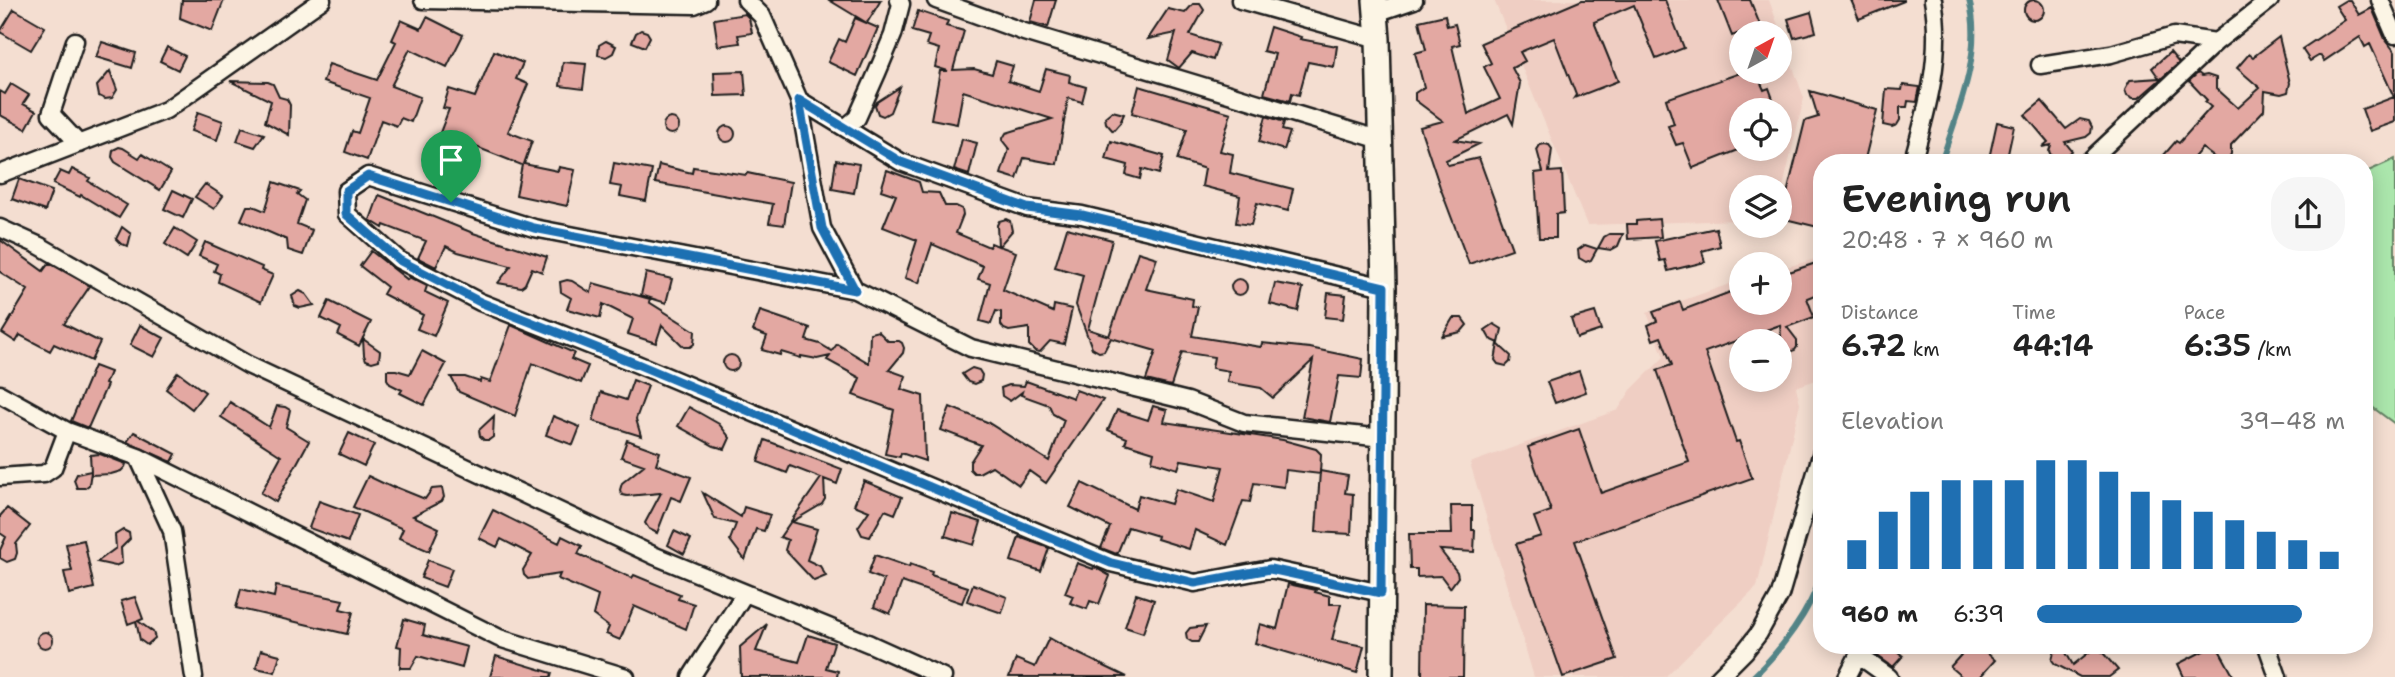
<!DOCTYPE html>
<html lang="en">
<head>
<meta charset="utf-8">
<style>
	body { margin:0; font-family:"Shantell Sans",sans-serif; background:#f6f6f6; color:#222; height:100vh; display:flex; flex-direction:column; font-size:26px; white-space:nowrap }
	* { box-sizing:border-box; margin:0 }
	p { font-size:23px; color:#767676 }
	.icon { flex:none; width:38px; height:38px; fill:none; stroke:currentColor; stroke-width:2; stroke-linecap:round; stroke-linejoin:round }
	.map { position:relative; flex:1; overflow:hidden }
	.panel { position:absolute; left:1813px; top:154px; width:560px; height:500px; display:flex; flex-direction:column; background:#fff; border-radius:28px; box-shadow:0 4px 18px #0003 }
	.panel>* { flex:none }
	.needle { width:46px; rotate:40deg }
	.controls { position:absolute; left:1729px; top:21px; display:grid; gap:14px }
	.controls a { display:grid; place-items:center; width:63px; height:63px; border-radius:50%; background:#fff; box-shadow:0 4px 18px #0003; font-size:35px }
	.pin { position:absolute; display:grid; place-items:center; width:60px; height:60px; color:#fff; margin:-72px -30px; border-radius:50% 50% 50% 0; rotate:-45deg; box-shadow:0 0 7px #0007 }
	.pin .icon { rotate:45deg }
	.round { display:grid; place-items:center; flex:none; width:74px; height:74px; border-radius:28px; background:#f6f6f6 }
	.overview { display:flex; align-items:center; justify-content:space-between; height:119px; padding:0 28px }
	h1 { font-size:38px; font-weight:600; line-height:52px }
	.figures { display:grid; grid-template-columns:repeat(3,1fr); gap:10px; height:119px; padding:7px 28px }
	.figures div { display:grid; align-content:center }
	.figures b { font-size:30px; font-weight:600 }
	.figures small { font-size:19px; font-weight:400 }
	.figures p { font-size:19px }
	.chart { height:196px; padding:14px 28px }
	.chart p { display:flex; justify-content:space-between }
	.chart svg { width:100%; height:126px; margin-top:7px; stroke:#1f6fb2; stroke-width:6 }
	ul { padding:0 28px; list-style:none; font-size:23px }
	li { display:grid; grid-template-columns:112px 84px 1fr; align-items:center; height:52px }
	li i { height:18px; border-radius:9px; background:#1f6fb2 }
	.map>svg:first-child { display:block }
	.built { fill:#efcec3; fill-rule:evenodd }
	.green { fill:#abe6ac; stroke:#648164; stroke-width:2 }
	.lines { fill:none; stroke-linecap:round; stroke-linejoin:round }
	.stream { stroke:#538487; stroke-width:6 }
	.building { fill:#e3a8a2; stroke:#1c1c1c; stroke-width:2 }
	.minor-casing { stroke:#1c1c1c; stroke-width:21 }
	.secondary-casing { stroke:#1c1c1c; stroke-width:28 }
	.minor { stroke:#fcf5e5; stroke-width:16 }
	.secondary { stroke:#fcf5e5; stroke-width:23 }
	.route-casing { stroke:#fff; stroke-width:14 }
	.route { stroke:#1f6fb2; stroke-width:9 }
</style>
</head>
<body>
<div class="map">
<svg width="2395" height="677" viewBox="0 0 2395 677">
	<rect width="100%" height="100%" fill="#f4ded1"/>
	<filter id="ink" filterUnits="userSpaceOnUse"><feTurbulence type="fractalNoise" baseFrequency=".0143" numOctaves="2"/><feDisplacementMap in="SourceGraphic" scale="14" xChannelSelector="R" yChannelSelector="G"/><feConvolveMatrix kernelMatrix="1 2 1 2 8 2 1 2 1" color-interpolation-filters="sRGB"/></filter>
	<g filter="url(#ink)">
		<!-- built -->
		<path class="built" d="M1494,0H1769L1804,98L1780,200V187H1741V220L1587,225ZM1741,33H1780V72H1741ZM1741,110H1780V149H1741Z
			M1822,257V378L1796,387L1800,403L1757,587L1665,677H1534L1470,463L1618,410L1631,390L1664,357L1647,313L1741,280V303H1780V269ZM1741,341H1780V380H1741Z"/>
		<!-- green -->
		<path class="green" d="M2395,159V424L2364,401V173Z"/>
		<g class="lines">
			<!-- stream -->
			<path class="stream" d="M1941,163C1957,112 1984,53 1969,0
				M1753,677C1781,650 1810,612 1822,574"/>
		</g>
		<!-- building -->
		<path class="building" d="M182,0H224L212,31L180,18Z
			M829,0H881L867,23Z
			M1036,0H1056L1048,27L1030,22Z
			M1582,0H1665L1684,48L1656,59L1634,5L1594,22L1618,81L1574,98L1576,95L1554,38L1520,52L1525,61L1512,68L1520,83L1513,124L1508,114L1455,140L1479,144L1446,160L1448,165L1479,158L1512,249L1469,264L1440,187L1420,127L1443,121L1415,100V93L1424,87L1415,53L1426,50L1419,21L1445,15L1447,26L1455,24L1460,44L1452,46L1468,114L1500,99L1484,67L1491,63L1481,43Z
			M1718,0H1750L1760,25L1732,36Z
			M1851,0H1904V1L1859,19Z
			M2346,0H2350L2359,15L2372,8L2385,39L2395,52V122L2370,131L2362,109L2394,97L2370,44L2365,47L2360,37L2324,61L2320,55L2310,61L2302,49L2345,20L2336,6Z
			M2024 10a10 10 0 1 1 20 0a10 10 0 1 1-20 0Z
			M1193,4H1200L1204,10L1190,35L1218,44L1213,60L1192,53L1179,68L1168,60L1176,33L1148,39L1168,9L1185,13Z
			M14,9L45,27L31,50L0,32Z
			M918,11L948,21L946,26L964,31L953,70L974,69L992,74L996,61L1013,66L1008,81L1039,91L1046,69L1070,75L1069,82L1086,87L1082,102L1068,98L1057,164L1024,158L1017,179L1001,174L1009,149L1002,140L1006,133L1052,119L963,91L957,124L931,119L940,71H948L935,67L939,49L926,45L929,36L912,31Z
			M1811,12L1816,32L1794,38L1788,19Z
			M745,14L749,18L752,33L738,35L740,43L718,46L714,19Z
			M427,17L463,35L447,67L410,49L391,86L420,97L411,122L401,118L397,126L381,120L367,160L345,152L352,131L358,133L370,98L323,82L329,64L377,80L396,42L392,40L401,20L421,29Z
			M855,18L878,28L857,76L828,62L839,39L845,42Z
			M1270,27L1301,37L1300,39L1337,46L1334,67L1308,62L1299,95L1292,93L1290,101L1264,94L1275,54L1263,51Z
			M641,30L647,32L650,37L645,47L632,42L636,33Z
			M2279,37L2290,83L2288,92L2281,94L2265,91L2264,110L2231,145V154L2228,159L2219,161L2202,148L2189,163H2157L2176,141L2179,143L2211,107L2205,102L2207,100L2189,81L2198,73L2202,76L2207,75L2216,78V88L2238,108L2260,88L2237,68L2249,54L2253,57Z
			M606,41L616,46L613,53L606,57L598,55L599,45Z
			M102,42L136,53L132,68L96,57Z
			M167,47L185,56L178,70L160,61Z
			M494,51L523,63L516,79L528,84L508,132L532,141L524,164L558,171L559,167L575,170L567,206L516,195L522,165L466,143L464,148L438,138L449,109L443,108L449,89L475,97Z
			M2170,52L2179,63L2139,98H2133L2127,95L2125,89L2130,80L2159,78L2152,68Z
			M563,62L586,64L583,89L560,86Z
			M110,71L117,90L112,98L105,99L99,96L97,86Z
			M744,71L746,95L715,96L714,72Z
			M1743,72H1756L1764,90L1769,88L1777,110H1741V149L1693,168L1683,143L1676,145L1668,126L1674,124L1666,99Z
			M230,81L268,82L273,84L279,97L287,99L290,105L289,135L265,122L271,101Z
			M11,84L29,95L23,104L36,111L26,129L0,115V91L5,94Z
			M1903,85L1920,87L1917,102L1908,101L1907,107H1900V120L1897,125L1892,127L1883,125L1886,89L1902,90Z
			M1139,86L1231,113L1220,151L1233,154L1230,173L1293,189L1288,211L1257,203L1251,225L1236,223L1240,196L1202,186L1205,169L1177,160L1187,129L1132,113Z
			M900,87L890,112L883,116L878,114L875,105L877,102Z
			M1810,91L1877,110L1864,163H1822V228L1781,218L1805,121L1818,117Z
			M2042,101L2066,129L2080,119L2089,121L2092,127L2091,133L2086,137L2065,142L2072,151L2059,163H2054L2049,151L2051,145L2042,147L2048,142L2025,115Z
			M1112,111L1124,114L1120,123L1113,131L1106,123L1105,117Z
			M198,112L223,121L217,140L191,131Z
			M1266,116L1284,122L1282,130L1290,132L1284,150L1259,142Z
			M663 126a8 8 0 1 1 16 0a8 8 0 1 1-16 0Z
			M1997,122L2014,126L2006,163H1988Z
			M719 134a8 8 0 1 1 16 0a8 8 0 1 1-16 0Z
			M242,127L264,134L255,147L237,141Z
			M962,139L977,143L969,175L954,170Z
			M1111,141L1164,156L1159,174L1142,169L1140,179L1126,175L1128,165L1106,159Z
			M1545,144L1549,145L1552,149L1549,172L1562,171L1564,213L1556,214V238H1539L1535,173L1543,172L1537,150L1540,145Z
			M119,147L123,148L139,158L142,154L171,172L160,190L115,162L112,157L113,150Z
			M836,160L859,164L854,193L832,189Z
			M614,163L652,170L646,201L620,196L622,187L610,185Z
			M659,165L692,173L693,167L746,175L747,173L791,182L784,225L769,223L773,204L655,183Z
			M72,169L90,178L88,181L127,205L119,218L81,195L80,197L53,184L60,171L69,175Z
			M887,170L919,182L922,192L939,193L945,206H956L962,209L963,215L956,233L989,247L991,243L998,246L997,225L999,221L1006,219L1010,221L1012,231L999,246L1016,252L1003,290L1053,312L1054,305L1072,309L1064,344L1050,341L1040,352L1035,351L1029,345V328L1009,331L1004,329L1001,325V312L996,311L991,324L980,321L990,283L978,279L983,266L932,244L919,283L905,278L917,240L883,227L896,195L881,190Z
			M19,179L52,191L45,211L12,199Z
			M274,182L300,191L297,194L305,200L297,224L312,230L303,255L288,250L287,240L241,220L247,206H253L265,211Z
			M205,184L223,196L214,209L195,197Z
			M173,190L192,199L183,218L164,209Z
			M379,195L473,233L547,257L542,272L532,268L525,284L521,287L498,283L511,266L458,252L446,246L436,267L418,258L426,241L384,225L383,228L370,220Z
			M1659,219L1661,237L1628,239L1627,224H1636V221Z
			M122,227L131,234L128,246L121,244L116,239Z
			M175,228L197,242L187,258L165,244Z
			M1067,228L1112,240L1088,329L1109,336L1138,252L1157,258L1146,289L1193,299L1192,306L1198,307L1192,336L1261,347L1262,343L1310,348L1363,359L1361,378L1339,376L1330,422L1302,417L1313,360L1273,398L1261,388L1227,382L1229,371L1212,368L1214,357L1182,352L1171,386L1146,380L1156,351L1111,338L1104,351L1099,352L1092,348L1076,305L1083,275L1055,267Z
			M1716,228L1720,246L1702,251L1705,262L1668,271L1665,260L1660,261L1655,241Z
			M1609,234H1623L1618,246L1611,250L1598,248L1604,237Z
			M0,240L43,271L49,263L90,286L64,324L100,342L91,361L54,344L50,351L20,335L16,342L2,333L28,290L0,272Z
			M205,242L262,267L261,270L273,275L261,302L218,282L220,274L214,271L217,264L199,256Z
			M1585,245L1597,249L1591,260L1586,262L1579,258L1578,250Z
			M371,251L408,280L409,277L427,286L425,292L448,303L434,336L417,329L423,315L383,294L387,287L360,266Z
			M1822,261V292L1807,298L1814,317L1787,327L1797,340V347L1795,350L1789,352L1782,348L1780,325L1705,352L1736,442L1739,441L1752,478L1575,541L1617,659L1563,677L1516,544L1541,536L1534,517L1551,511L1528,447L1579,429L1601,493L1689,462L1657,370L1672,365L1661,337L1653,340L1648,325L1657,321L1653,312L1680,302L1683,310L1741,288V303H1780V275Z
			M646,273L672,279L666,303L641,295Z
			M1231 287a8 8 0 1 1 16 0a8 8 0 1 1-16 0Z
			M567,280L572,281L591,293L593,283L650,299L649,302L695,331L694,344L690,347H684L662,325L656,343L628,334L633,319L603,304L600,318L567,309L571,298L561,292L560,282Z
			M1275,283L1303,288L1298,311L1270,304Z
			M300,291L306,294L314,305L300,308L295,306L292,296Z
			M1328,293L1346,295L1343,319L1325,317Z
			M329,301L371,322L359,346L338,335L341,328L321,318Z
			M760,311L810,328L806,340L820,344L832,351L837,344L869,363L870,333L878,331L888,341H899L902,343L904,348L903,353L889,370L906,376L901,389L923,396L925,461L901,453L900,457L885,454L894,410L853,395L860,378L827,360L830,356L817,359L801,356V358L781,352L780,355L762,350L767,336L753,331Z
			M1595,312L1601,330L1577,338L1571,319Z
			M1453,318H1462L1467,325L1461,332L1442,336Z
			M1494,324L1502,329L1499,343L1490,339L1485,330Z
			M140,325L164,338L154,357L130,345Z
			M511,325L574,353L571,359L588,366L581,383L532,363L515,416L459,392L451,377H465L480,382L481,379L490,382Z
			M363,339L380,351L379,360L372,362L366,360L364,355Z
			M1498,344L1511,356L1510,362L1506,366L1498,364L1495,360Z
			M422,351L446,364L424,405L400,393L402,390L390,384L387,379V370H396L410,374Z
			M723 363a8 8 0 1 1 16 0a8 8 0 1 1-16 0Z
			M94,366L110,372L105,384L107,385L88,428L71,421Z
			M972,368L979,370L982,375L981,381L974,384L968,382L962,374Z
			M1579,371L1586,392L1555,403L1547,382Z
			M178,372L205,392L192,409L166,389Z
			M633,380L648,386L636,419L641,436L593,421L601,392L626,400Z
			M1026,381L1073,398L1076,390L1103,400L1046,483L1029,471L1019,485L992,466L979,473H974L970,469V462L981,445L941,430L950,407L987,422L1049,461L1064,420L1053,414L1049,405L1021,395L1022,392L1010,401L1002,396L1001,388L1009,385L1024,386Z
			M230,402L269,427L277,406L285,407L290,410L286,427L309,441L276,502L261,493L281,456L221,417Z
			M1153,406L1167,410L1164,422L1283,440L1316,449L1321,454L1320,474L1286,470L1284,487L1254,483L1250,502L1243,501L1227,545L1195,530L1189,549L1157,539L1158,536L1128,527L1117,554L1114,553L1101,548L1110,527L1070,507L1082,483L1135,509L1139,495L1171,504L1176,489L1214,502L1223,467L1181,460L1178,469L1152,461L1154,452L1125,443L1127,438L1108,430L1117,410L1148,420Z
			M689,407L719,424L730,438L725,449L714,446L678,426Z
			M494,416L493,437L489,440H484L480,436L479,430Z
			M553,416L580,427L573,445L546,435Z
			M134,432L176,454L172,462L127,442Z
			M349,433L374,445L364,466L339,454Z
			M627,440L660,452L656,464L691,477L681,501L671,497L657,533L649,529L645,523L661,493L627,496L622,495L620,490L622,483L644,465L621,457Z
			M765,440L842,469L837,484L824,479L825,499L822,504L792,522L817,529L807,560L820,566L826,576L814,581L785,550L788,540L780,537L821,478L790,466L787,473L758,462Z
			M100,454L126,464L125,467L121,471L111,474L91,475V472L89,485L85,488H77L74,480L77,474L91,471L90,455Z
			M1320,471L1348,476L1345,493L1353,494L1351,534L1316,532Z
			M368,476L393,488V486L425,499L432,489L442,488L444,497L442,501L413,516L439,528L429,551L399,538L403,529L353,507Z
			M864,481L902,497L895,514L885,510L870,537L862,535L858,527L869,511L854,505Z
			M703,493L741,517L744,507L770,515L764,531L756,529L745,560L730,540L736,524L715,519Z
			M319,501L358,515L348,542L309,528Z
			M1451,506H1472V530H1475L1474,552L1440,550L1457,572L1458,577L1450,588L1441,576L1417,577V569H1410L1409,534H1452Z
			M7,508L30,526L16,544L17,553L15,559L7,562L0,558V550L6,537L0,533V516Z
			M493,510L559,543L562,536L582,546L578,554L632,578L634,575L680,594L678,599L694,604L686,629L634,606L620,640L606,634L609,627L593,615L598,596L558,579L560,574L528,579L524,575L523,570L532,555L501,539L497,547L479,538Z
			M952,513L981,522L974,545L945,536Z
			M123,530L129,533L130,539L121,548L122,563L115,566L97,562L116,548L115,535Z
			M674,531L691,539L684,554L668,545Z
			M1019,537L1049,548L1041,571L1011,561Z
			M84,540L94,588L69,594L64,572L72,571L66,544Z
			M875,555L909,567L910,564L932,572L931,575L968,587L962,603L902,582L890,614L874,607L884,580L868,574Z
			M428,560L452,569L445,587L421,578Z
			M1077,563L1093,569L1094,567L1110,576L1099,604L1090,601L1087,609L1070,603L1073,596L1065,593Z
			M973,584L1007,597L1002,613L967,601Z
			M1288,584L1316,590L1315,592L1330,596V604H1341L1332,640L1364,646L1357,673L1255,643L1260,624L1277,629Z
			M276,586L343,600L340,609L353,612L347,634L236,608L241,589L274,597Z
			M1136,594L1154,600L1143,633L1125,627Z
			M135,597L143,619L138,621L153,632L155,638L147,645L140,640L136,621L128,624L121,601Z
			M1423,605L1464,606L1463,677H1422Z
			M404,619L425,625L423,635L467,647L462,668L418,656L411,668H400L401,647L397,646Z
			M767,624L756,651L799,662L808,635L834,643L826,668L838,671L837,677H741L740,647Z
			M1206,626L1198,642H1192L1187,639L1186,633L1190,628Z
			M37 640a8 8 0 1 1 16 0a8 8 0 1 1-16 0Z
			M1049,638L1069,649L1127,677H1009L1016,659L1035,667Z
			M1872,646H1891L1903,656L1893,667L1872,652Z
			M1969,646H1979L1995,660L1980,677H1962L1950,667Z
			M2097,646L2118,670L2109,677H2080L2055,664L2052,660L2054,652L2061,650L2065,651L2073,665Z
			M2213,646H2217L2234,677H2184L2178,664Z
			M261,650L280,655L275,672L256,668Z
			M496,656L552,673L551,677H490Z"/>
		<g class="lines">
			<!-- minor casing -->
			<g class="minor-casing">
				<path id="minor" d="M423,0L694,5L706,0
					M746,0L762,16L799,100L822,228L855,290L971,348L1188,401L1244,423L1383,438
					M936,0L1024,32L1381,140
					M1240,0L1378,39
					M2380,0L2395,35
					M1376,13L1414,0
					M75,41L51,114L79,144
					M2040,65L2111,54L2174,36L2216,42
					M799,100L901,162L1027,208L1082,215L1384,287
					M845,128L857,118L877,73L893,35L901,4L899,0
					M1912,163C1927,110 1943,55 1933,0
					M2087,163L2216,42L2270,0
					M0,174L166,110L322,0
					M0,228L40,246L248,365L655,556L870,644L943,677
					M855,290L534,228L368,176L346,191L347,214L399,260L480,302L637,364L1111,563L1195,583L1270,569L1381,593
					M0,394L67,431L138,457L172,531L194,677
					M138,457L499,638L626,677
					M0,477L44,474L53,468L67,431
					M2267,646L2278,677
					M1858,655L1889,677
					M691,677L745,593
					M1719,677L1745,651L1759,633L1780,595L1822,452
					M1847,677L1862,648"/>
			</g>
			<!-- secondary casing -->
			<g class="secondary-casing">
				<path id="secondary" d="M1375,0L1378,39L1384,287L1381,677"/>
			</g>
			<!-- minor -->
			<use href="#minor" class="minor"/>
			<!-- secondary -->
			<use href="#secondary" class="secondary"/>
		</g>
	</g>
	<g class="lines" filter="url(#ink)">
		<!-- route casing -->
		<g class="route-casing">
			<path id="route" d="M799,100L901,162L1027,208L1082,215L1384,287L1381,593L1270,569L1195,583L1111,563L637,364L480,302L399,260L346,214V191L368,176L534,228L855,290L822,228Z"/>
		</g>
		<!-- route -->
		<use href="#route" class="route"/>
	</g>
</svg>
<div class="controls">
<a><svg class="needle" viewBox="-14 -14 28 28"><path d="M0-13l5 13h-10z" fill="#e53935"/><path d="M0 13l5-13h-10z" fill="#767676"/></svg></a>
<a><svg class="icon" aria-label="locate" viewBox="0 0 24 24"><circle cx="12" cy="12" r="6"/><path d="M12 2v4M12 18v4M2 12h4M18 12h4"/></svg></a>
<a><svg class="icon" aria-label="layers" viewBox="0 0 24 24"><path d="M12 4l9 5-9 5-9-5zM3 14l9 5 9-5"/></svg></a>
<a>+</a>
<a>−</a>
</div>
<div class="pin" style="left:451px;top:202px;background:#1e9e55"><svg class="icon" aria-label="arrive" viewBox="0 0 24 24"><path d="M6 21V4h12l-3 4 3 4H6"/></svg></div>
<section class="panel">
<div class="overview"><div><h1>Evening run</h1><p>20:48 · 7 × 960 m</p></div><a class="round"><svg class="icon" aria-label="share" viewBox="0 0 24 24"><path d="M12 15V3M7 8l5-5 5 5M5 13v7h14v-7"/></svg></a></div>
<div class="figures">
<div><p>Distance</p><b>6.72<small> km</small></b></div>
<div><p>Time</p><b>44:14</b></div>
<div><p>Pace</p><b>6:35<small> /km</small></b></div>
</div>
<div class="chart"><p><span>Elevation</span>39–48 m</p>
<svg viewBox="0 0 160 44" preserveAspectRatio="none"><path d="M5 44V34M15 44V24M25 44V17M35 44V13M45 44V13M55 44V13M65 44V6M75 44V6M85 44V10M95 44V17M105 44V20M115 44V24M125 44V27M135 44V31M145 44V34M155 44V38"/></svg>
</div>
<ul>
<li><b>960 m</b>6:39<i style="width:86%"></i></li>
</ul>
</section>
</div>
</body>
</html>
